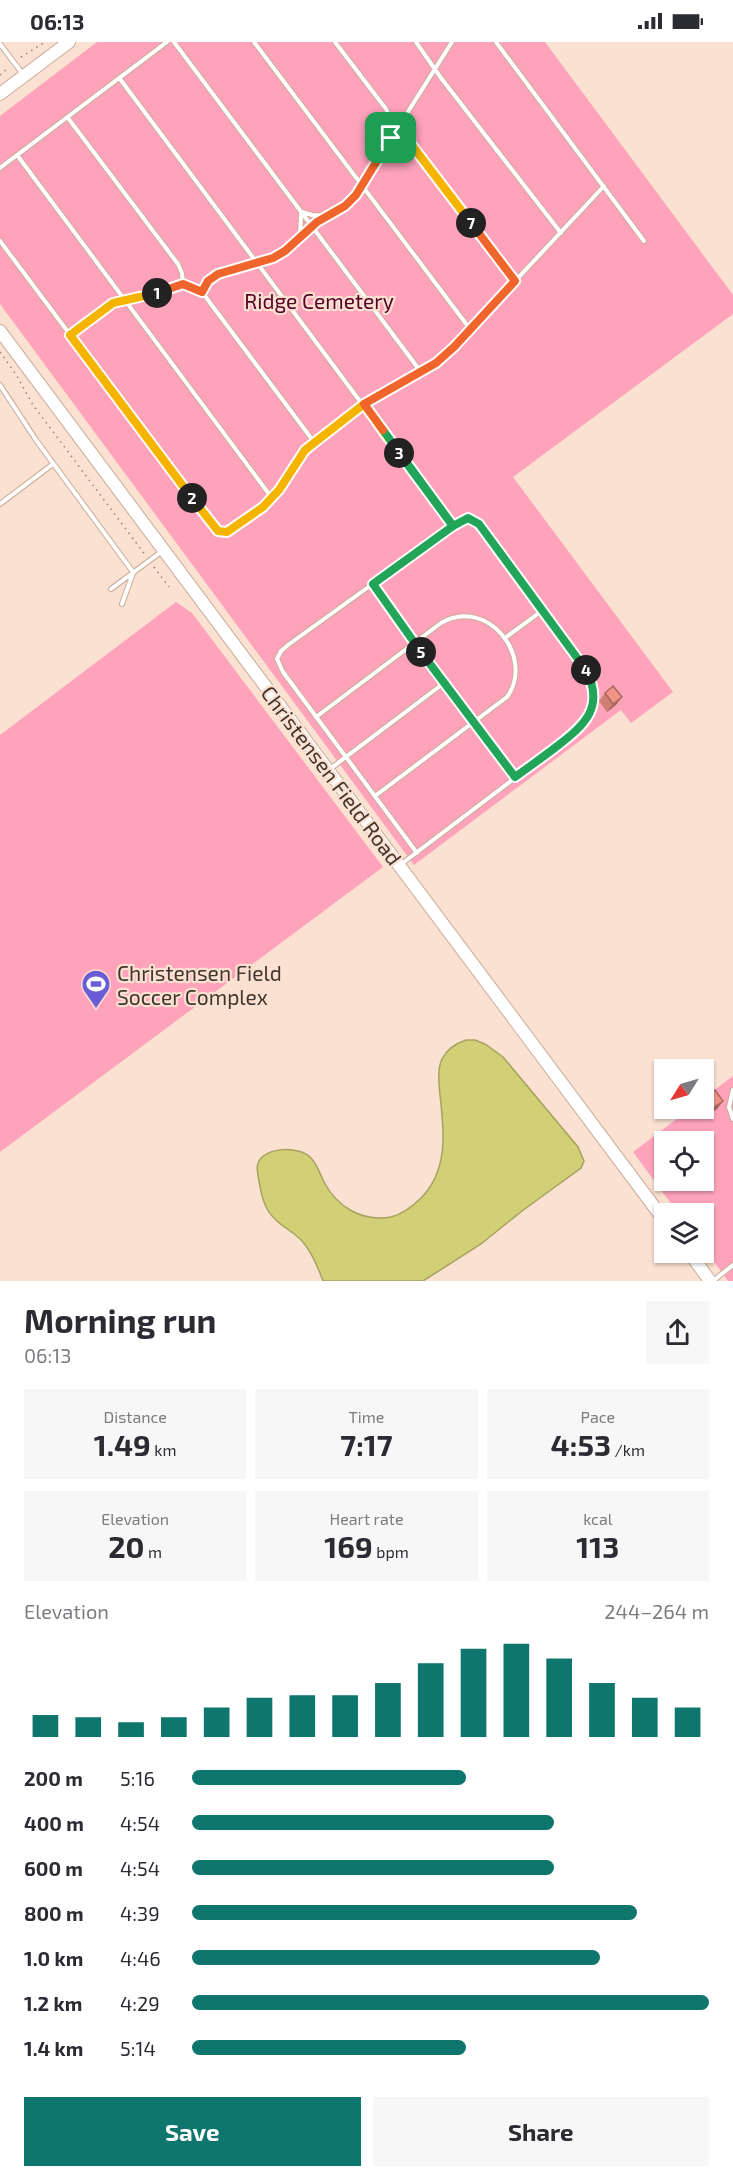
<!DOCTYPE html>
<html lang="en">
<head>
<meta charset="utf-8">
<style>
	body { margin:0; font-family:"Exo 2",sans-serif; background:#f7f7f7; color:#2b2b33; height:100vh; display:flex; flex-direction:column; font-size:22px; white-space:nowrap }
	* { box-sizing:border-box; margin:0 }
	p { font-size:20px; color:#7c7c81 }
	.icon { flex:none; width:33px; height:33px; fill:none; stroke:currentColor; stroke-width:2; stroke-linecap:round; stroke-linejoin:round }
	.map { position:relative; height:1239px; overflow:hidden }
	.side { display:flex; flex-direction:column; background:#fff; flex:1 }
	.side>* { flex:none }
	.needle { width:39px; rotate:233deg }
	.buttons { position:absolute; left:654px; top:1017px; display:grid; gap:12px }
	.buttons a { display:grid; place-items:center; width:60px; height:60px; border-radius:0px; background:#fff; box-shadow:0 2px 4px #0004; font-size:30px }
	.pin { position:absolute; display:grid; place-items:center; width:51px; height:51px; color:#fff; margin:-26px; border-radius:12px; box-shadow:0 3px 9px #0006 }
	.km { position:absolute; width:30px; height:30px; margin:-15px; border-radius:50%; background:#222; color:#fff; font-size:16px; line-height:30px; text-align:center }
	.round { display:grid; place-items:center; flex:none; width:63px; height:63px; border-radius:0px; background:#f7f7f7 }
	.head { display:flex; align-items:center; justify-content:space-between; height:102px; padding:0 24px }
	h1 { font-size:33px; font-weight:700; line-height:45px }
	.figures { display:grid; grid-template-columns:repeat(3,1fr); gap:9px; height:102px; padding:6px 24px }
	.figures div { display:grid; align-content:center; border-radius:0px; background:#f7f7f7; text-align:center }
	.figures b { font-size:30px; font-weight:700 }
	.figures small { font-size:16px; font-weight:400 }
	.figures p { font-size:16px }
	.chart { height:168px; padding:12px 24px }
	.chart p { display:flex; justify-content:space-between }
	.chart svg { width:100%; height:108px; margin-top:6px; stroke:#0f766e; stroke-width:6 }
	.button { display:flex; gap:12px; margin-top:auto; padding:12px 24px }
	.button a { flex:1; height:69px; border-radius:0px; background:#0f766e; color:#fff; font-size:24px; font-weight:700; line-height:69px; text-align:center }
	.button a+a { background:#f7f7f7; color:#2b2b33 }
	ul { padding:0 24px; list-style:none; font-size:20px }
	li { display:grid; grid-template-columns:96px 72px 1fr; align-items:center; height:45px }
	li i { height:15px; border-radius:8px; background:#0f766e }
	.status { display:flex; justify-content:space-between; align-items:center; height:42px; padding:0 30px; background:#fff; direction:ltr }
	.status svg { height:16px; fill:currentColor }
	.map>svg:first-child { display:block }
	.green { fill:#ffa3bb; fill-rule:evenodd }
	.water { fill:#d1d076; stroke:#a6a260; stroke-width:1.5 }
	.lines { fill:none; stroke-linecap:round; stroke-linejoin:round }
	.lane-casing { stroke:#caac98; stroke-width:6 }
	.secondary-casing { stroke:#caac98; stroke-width:14 }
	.path { stroke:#958377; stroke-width:1.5; stroke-dasharray:1.5 4.5; stroke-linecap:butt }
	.lane { stroke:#fff; stroke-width:4 }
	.secondary { stroke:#fff; stroke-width:12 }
	.wall { fill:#ce7f73 }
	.shaded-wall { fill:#a8685e }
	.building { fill:#f09486; stroke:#a8685e; stroke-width:1.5 }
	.split-1-casing { stroke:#fff; stroke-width:12 }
	.split-2-casing { stroke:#fff; stroke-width:12 }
	.split-3-casing { stroke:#fff; stroke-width:12 }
	.split-4-casing { stroke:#fff; stroke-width:12 }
	.split-5-casing { stroke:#fff; stroke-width:12 }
	.split-6-casing { stroke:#fff; stroke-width:12 }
	.split-7-casing { stroke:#fff; stroke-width:12 }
	.split-8-casing { stroke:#fff; stroke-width:12 }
	.split-1 { stroke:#f0652b; stroke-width:8 }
	.split-2 { stroke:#f5b400; stroke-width:8 }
	.split-3 { stroke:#f5b400; stroke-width:8 }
	.split-4 { stroke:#22a559; stroke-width:8 }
	.split-5 { stroke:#22a559; stroke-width:8 }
	.split-6 { stroke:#22a559; stroke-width:8 }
	.split-7 { stroke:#f0652b; stroke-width:8 }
	.split-8 { stroke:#f5b400; stroke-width:8 }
	.labels { text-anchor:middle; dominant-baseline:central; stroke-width:4.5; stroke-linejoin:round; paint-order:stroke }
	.park-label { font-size:21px; fill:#550226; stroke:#fbe1d1 }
	.street-label { font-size:21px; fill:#41352d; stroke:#fbe1d1 }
	.poi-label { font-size:21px; fill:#41352d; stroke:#fbe1d1; text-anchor:start }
</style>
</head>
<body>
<div class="status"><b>06:13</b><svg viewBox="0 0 49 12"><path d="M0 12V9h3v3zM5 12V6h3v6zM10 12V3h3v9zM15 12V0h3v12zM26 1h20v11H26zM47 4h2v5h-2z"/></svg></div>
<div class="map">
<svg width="733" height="1239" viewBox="0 0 733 1239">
	<rect width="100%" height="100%" fill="#fbe1d1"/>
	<!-- green -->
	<path class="green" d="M97,0H545L733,253V272L513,435L673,650L631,681L621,668L414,823L0,262V74Z
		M176,560L192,571L383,825L0,1110V693Z
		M733,1034V1239H728L704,1206V1172L678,1171L633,1110L690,1067L704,1066V1056ZM664,1100H704V1138H664Z"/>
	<!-- water -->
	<path class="water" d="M466,998H475L485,1002L503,1015L578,1105L584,1119L581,1126L522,1169L481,1202L423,1239H323C318,1225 312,1210 302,1199C294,1190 282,1185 274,1176C264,1167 261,1151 259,1139C258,1133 256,1126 258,1121C265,1104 300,1104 311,1116C317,1122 320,1132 324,1140C337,1165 362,1180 391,1175C403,1172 413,1164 421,1156C449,1128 444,1088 440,1053C439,1041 437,1028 442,1017C447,1007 457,1001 466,998Z"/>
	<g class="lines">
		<!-- lane casing -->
		<g class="lane-casing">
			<path id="lane" d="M174,0L421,330
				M254,0L470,287
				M335,0L386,67L392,79V92
				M416,0L441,36L561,191
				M496,0L644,199
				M0,2L22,31
				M120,37L453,484
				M68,76L178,222L182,231L183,242
				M398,85L515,239
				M17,113L272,456
				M0,126L167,0
				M302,170L312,173L327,174
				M300,194L301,172
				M0,199L214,485L218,489L227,490L272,456L299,416L314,400L364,362L429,326L445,314L604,144
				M202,250L208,239L218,232L281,212L312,184L351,160L452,0
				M70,293L119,259L138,257L183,242L202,250L314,400
				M0,343L36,398L133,530
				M0,462L53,422
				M373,542L387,564L515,735
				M111,547L161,510
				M122,562L133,531
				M505,596L543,568
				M316,675L441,581C486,554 536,614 507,655L375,754
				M330,727L444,641
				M400,823L573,692C600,668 598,647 580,619L485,490L472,476L464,478L453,484L288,603L281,609L277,617L283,630L417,811
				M733,1048L729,1065L733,1077
				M713,1239L733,1223"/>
		</g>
		<!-- secondary casing -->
		<g class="secondary-casing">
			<path id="secondary" d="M0,52L69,0
				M0,289L664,1178
				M689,1210L710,1239"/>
		</g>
		<!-- path -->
		<path class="path" d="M21,15L45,0
			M0,33L8,26
			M0,310L17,334L33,363L146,514
			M154,525L169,545"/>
		<!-- lane -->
		<use href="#lane" class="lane"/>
		<!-- secondary -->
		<use href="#secondary" class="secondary"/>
	</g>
	<!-- wall -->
	<path class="wall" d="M605,651L616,663L607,670L599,659Z
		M705,1056L723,1059L717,1067L707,1074L701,1066H704V1057Z"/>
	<!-- shaded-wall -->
	<path class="shaded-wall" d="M622,655L616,663L607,670L613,662Z
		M723,1059L717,1067L707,1074L713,1066Z"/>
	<!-- building -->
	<path class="building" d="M613,644L622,655L613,662L605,651Z
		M715,1048L723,1059L713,1066L705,1056Z"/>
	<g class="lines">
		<!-- split-1 casing -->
		<g class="split-1-casing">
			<path id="split-1" d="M157,251L183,242L202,250L208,239L218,232L273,216L285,209L317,180L345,164L356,153L391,96"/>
		</g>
		<!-- split-2 casing -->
		<g class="split-2-casing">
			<path id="split-2" d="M157,251L113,261L70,293L192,456"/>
		</g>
		<!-- split-3 casing -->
		<g class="split-3-casing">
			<path id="split-3" d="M192,456L218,489L227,490L263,465L279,448L305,408L364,362L399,411"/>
		</g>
		<!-- split-4 casing -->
		<g class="split-4-casing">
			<path id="split-4" d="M399,411L453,484L468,476L479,482L586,628"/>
		</g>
		<!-- split-5 casing -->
		<g class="split-5-casing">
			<path id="split-5" d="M421,610L515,735C529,725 543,715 556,705C585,683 605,665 586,628"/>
		</g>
		<!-- split-6 casing -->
		<g class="split-6-casing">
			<path id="split-6" d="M383,388L453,484L373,542L421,610"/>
		</g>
		<!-- split-7 casing -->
		<g class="split-7-casing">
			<path id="split-7" d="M383,388L364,362L436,321L454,305L515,239L471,181"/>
		</g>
		<!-- split-8 casing -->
		<g class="split-8-casing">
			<path id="split-8" d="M391,96L398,85L471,181"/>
		</g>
		<!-- split-1 -->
		<use href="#split-1" class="split-1"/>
		<!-- split-2 -->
		<use href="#split-2" class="split-2"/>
		<!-- split-3 -->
		<use href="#split-3" class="split-3"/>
		<!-- split-4 -->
		<use href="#split-4" class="split-4"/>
		<!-- split-5 -->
		<use href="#split-5" class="split-5"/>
		<!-- split-6 -->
		<use href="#split-6" class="split-6"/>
		<!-- split-7 -->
		<use href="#split-7" class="split-7"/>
		<!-- split-8 -->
		<use href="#split-8" class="split-8"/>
	</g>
	<!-- icons -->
	<defs>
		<g id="stadium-pin" transform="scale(1.5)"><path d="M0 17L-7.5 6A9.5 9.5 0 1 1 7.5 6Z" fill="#695cd6" stroke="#fbe1d1"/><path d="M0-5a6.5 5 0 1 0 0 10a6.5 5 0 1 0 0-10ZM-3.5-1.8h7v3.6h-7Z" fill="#fff"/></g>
	</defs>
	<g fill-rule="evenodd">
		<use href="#stadium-pin" x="96" y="942"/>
	</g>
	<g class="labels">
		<!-- park labels -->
		<g class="park-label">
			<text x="319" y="258">Ridge Cemetery</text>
		</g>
		<!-- street labels -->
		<g class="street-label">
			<text transform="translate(332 733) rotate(53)">Christensen Field Road</text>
		</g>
		<!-- poi labels -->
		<g class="poi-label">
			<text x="117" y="930">Christensen Field<tspan x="117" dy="24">Soccer Complex</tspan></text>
		</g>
	</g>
</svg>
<div class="buttons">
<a><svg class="needle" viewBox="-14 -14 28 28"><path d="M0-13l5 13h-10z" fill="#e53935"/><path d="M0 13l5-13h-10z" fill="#7c7c81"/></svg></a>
<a><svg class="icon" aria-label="locate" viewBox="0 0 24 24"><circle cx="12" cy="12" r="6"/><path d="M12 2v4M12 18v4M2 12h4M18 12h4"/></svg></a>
<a><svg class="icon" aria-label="layers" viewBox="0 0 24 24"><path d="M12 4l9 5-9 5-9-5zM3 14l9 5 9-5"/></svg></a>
</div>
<div class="pin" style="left:391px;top:96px;background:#1e9e55"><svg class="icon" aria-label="arrive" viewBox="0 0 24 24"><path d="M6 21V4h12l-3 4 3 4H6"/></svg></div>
<b class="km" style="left:157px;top:251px">1</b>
<b class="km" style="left:192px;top:456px">2</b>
<b class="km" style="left:399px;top:411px">3</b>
<b class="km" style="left:586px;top:628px">4</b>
<b class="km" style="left:421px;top:610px">5</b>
<b class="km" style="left:471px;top:181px">7</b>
</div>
<section class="side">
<div class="head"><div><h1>Morning run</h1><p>06:13</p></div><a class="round"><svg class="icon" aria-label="share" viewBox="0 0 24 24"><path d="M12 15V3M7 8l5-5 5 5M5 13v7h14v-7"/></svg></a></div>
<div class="figures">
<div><p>Distance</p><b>1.49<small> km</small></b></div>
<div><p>Time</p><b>7:17</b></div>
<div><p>Pace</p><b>4:53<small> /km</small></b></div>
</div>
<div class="figures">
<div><p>Elevation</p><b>20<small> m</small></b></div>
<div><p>Heart rate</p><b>169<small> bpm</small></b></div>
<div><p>kcal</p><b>113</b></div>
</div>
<div class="chart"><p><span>Elevation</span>244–264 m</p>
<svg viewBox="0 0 160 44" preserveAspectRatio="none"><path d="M5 44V35M15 44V36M25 44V38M35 44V36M45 44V32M55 44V28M65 44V27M75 44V27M85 44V22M95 44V14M105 44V8M115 44V6M125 44V12M135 44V22M145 44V28M155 44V32"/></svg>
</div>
<ul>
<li><b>200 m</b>5:16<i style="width:53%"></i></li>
<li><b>400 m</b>4:54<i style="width:70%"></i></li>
<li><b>600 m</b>4:54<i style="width:70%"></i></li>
<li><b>800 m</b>4:39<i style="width:86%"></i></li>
<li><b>1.0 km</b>4:46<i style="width:79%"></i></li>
<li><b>1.2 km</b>4:29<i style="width:100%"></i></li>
<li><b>1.4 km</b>5:14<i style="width:53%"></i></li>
</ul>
<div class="button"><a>Save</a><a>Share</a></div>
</section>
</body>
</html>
